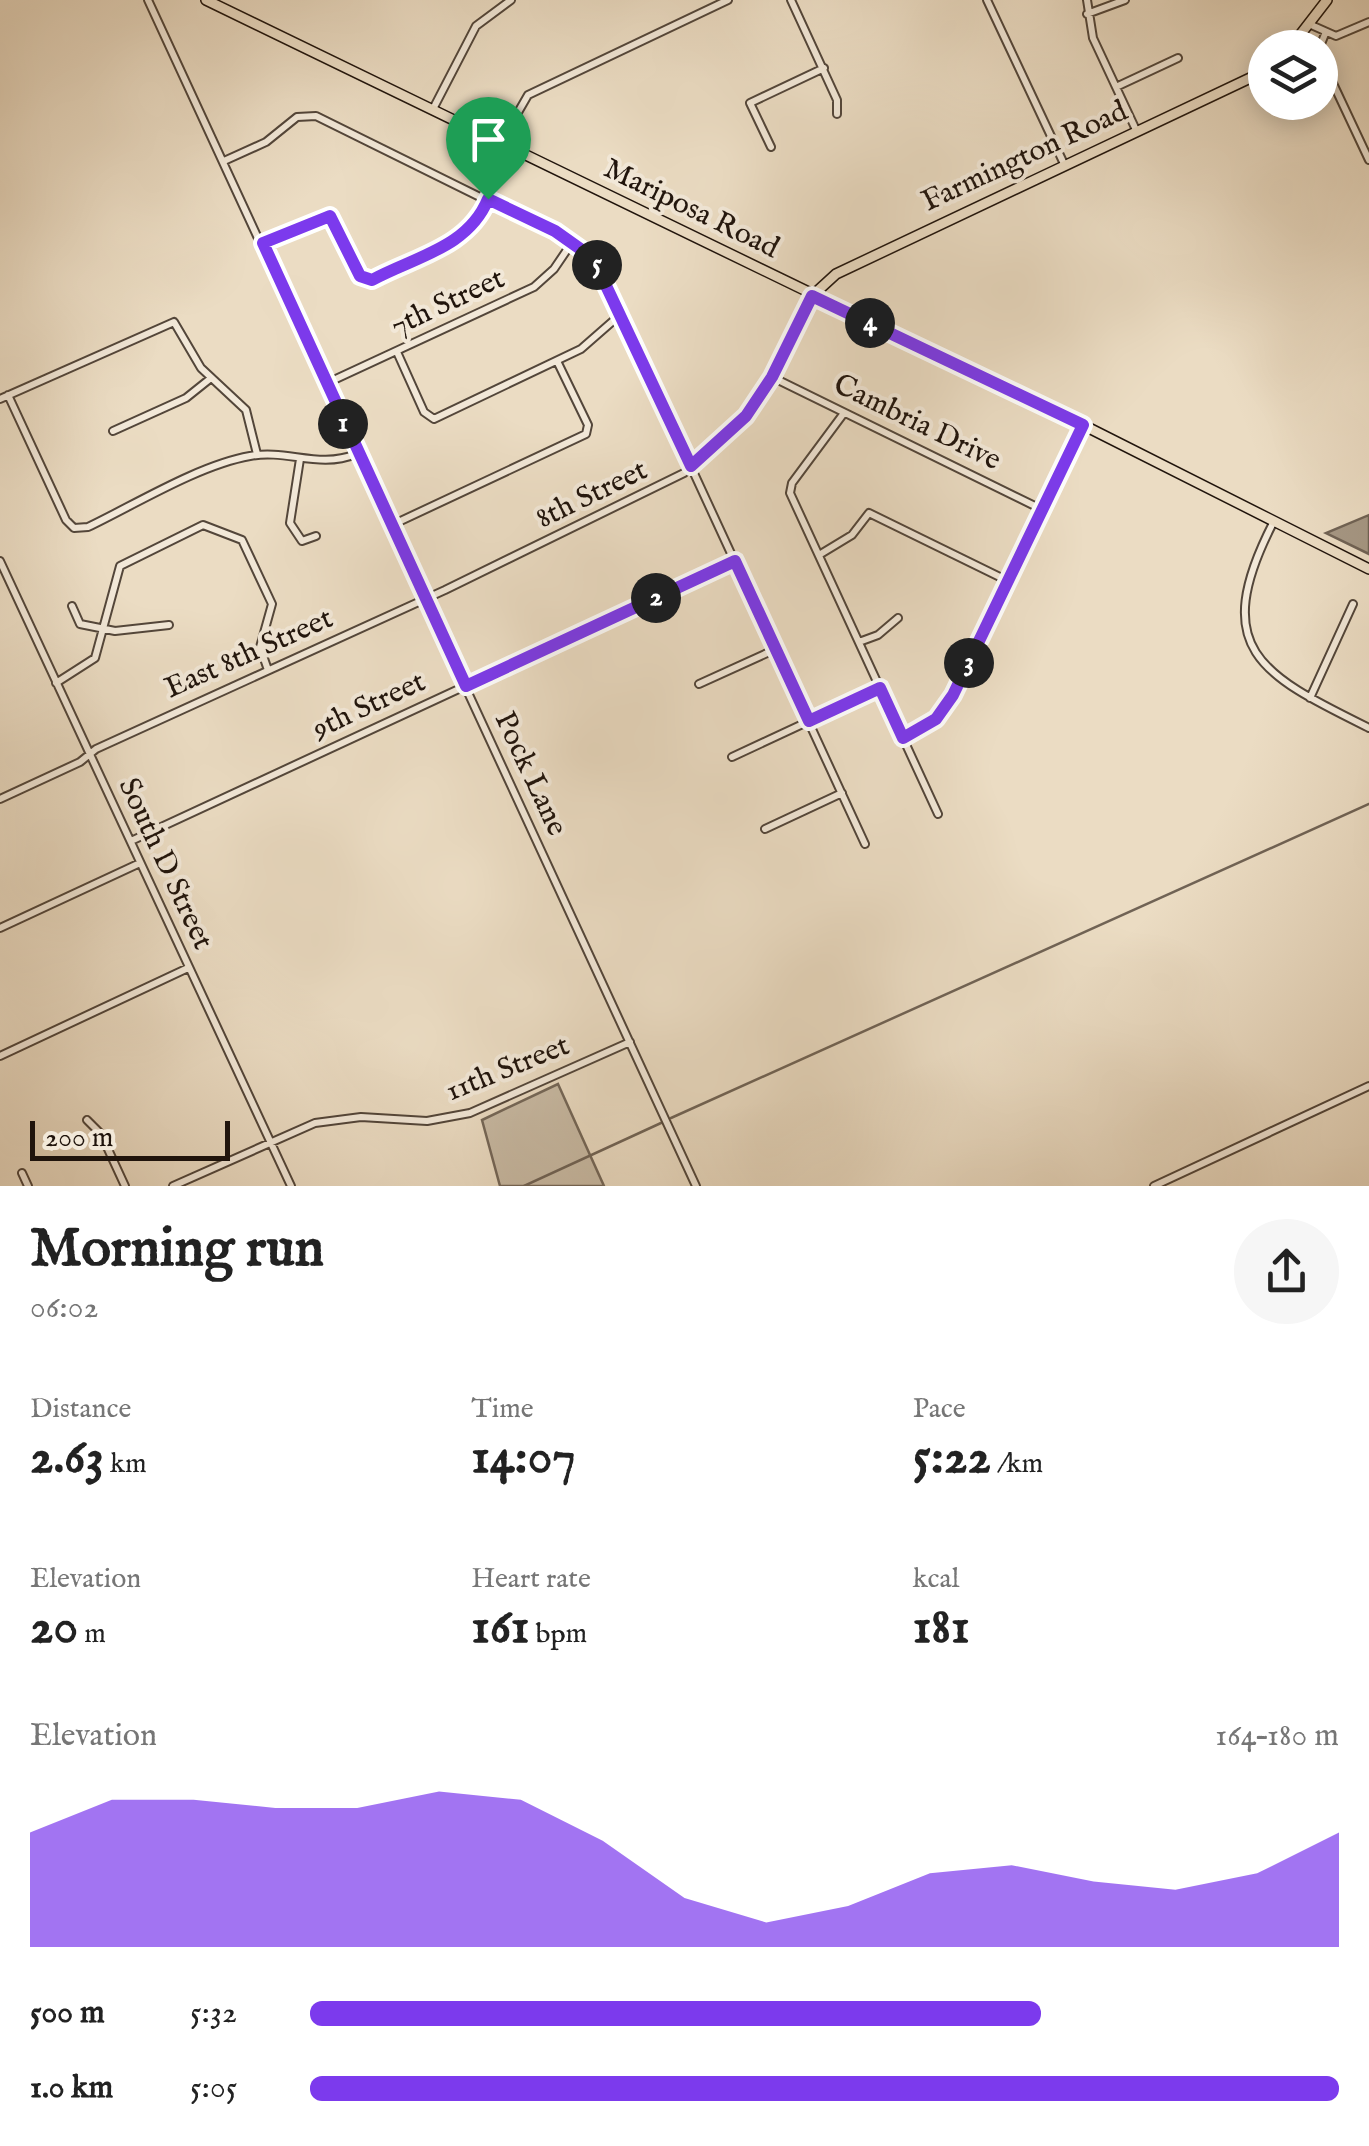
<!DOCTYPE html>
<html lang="en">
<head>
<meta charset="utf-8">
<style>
	body { margin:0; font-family:"IM FELL English",serif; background:#f6f6f6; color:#222; height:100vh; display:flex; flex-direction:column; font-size:38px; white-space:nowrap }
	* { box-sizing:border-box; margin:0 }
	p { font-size:32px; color:#767676 }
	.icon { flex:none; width:55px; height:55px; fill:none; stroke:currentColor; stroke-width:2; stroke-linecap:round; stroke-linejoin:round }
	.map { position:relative; height:1186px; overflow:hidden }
	.side { display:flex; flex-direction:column; background:#fff; flex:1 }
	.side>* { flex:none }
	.fabs { position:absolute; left:1248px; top:30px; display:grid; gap:20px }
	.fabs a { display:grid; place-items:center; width:90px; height:90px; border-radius:50%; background:#fff; box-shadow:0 5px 25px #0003; font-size:50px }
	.scale { position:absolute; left:30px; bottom:25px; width:200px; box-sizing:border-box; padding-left:10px; border:5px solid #20140c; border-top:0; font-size:28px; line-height:35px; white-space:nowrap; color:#20140c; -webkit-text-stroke:8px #f2e8d8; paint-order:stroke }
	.pin { position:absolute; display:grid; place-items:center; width:85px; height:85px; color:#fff; margin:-102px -42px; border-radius:50% 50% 50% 0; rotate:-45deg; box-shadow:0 0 10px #0007 }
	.pin .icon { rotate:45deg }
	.km { position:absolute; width:50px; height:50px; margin:-25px; border-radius:50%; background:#222; color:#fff; font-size:28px; line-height:50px; text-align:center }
	.round { display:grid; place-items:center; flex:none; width:105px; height:105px; border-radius:52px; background:#f6f6f6 }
	.summary { display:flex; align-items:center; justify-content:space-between; height:170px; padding:0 30px }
	h1 { font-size:55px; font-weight:700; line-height:75px }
	.metrics { display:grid; grid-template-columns:repeat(3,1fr); gap:15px; height:170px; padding:10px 30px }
	.metrics div { display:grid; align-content:center }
	.metrics b { font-size:50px; font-weight:700 }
	.metrics small { font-size:28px; font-weight:400 }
	.metrics p { font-size:28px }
	.chart { height:280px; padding:20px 30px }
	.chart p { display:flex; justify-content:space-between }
	.chart svg { width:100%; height:180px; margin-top:10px; fill:#7c3aed; opacity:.7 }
	ul { padding:0 30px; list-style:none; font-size:32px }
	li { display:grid; grid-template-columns:160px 120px 1fr; align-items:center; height:75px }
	li i { height:25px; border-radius:12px; background:#7c3aed }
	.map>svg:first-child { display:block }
	.green { fill:#c8baa4; stroke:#746758; stroke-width:2.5 }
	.water { fill:#a69885; stroke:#706355; stroke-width:2.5 }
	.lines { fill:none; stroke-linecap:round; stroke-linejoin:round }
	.stream { stroke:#706355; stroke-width:2.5 }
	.minor-casing { stroke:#53463a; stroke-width:10 }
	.major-casing { stroke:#20140c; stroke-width:12 }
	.minor { stroke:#f2e8d8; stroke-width:6 }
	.major { stroke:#ebdcc3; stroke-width:9 }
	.route-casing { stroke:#fff; stroke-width:20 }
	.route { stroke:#7c3aed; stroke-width:12 }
	.labels { text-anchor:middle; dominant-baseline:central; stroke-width:8; stroke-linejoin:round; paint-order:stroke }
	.street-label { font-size:30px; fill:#20140c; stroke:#f2e8d8 }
</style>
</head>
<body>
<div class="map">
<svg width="1369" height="1186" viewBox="0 0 1369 1186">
	<rect width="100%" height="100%" fill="#ebdcc3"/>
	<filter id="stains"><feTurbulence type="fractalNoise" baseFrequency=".002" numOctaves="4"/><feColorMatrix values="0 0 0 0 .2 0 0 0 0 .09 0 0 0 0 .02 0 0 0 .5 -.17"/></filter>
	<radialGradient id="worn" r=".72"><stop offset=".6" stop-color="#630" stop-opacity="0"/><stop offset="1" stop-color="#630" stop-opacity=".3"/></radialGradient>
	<!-- green -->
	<path class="green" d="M558,1084L604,1186H500L482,1120Z"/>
	<!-- water -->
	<path class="water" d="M1369,515V554L1326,533Z"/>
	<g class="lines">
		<!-- stream -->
		<path class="stream" d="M671,1118L1369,804
			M524,1186L661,1123"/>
		<!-- minor casing -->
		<g class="minor-casing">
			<path id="minor" d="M148,0L696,1186
				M791,0L837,100V114
				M987,0L1065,166
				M1087,0L1093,38L1137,132
				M1087,14L1125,0
				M1309,24L1336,36L1369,22
				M1325,34L1321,44L1322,60L1369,160
				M1116,87L1178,58
				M433,109L476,26L511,0
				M501,142L528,95L728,0
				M771,147L750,103L824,68
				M224,161L266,142L297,117L316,116L585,249L609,289L865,844
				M263,243L330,215L361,276L372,281C415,256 468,248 488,199
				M397,352L424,412L434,419L581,349L621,314
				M772,377L1043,510
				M325,384L534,287L554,269L573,241
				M8,395L66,520L74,528L88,527C136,504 199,465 250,456C287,449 319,469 356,454
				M0,399L174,322L201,368L246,410L257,454
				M844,413L792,483L790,493L938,814
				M113,431L186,398L211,378
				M300,459L290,523L302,541L316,536
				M1273,523C1208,650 1262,675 1369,728
				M392,525L586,434L588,425L557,361
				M819,555L852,535L869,513L1008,581
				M0,561L291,1186
				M72,606L80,624L115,631L169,625
				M859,642L878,635L898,618
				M56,683L95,658L120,566L203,525L242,540L272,604L260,647L268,670
				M699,684L776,649
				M1310,698L1353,604
				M903,738L929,725L947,706L1083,425
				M732,757L880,688
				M0,799L80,762L96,749L445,590L684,473L746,416L772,377L812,296
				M765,829L842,793
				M131,841L735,561
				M0,928L140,863
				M0,1056L188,968
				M87,1120L101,1134L125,1186
				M22,1173L28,1186
				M173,1186L315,1123L361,1117L427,1121L470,1113L630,1042
				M1154,1186L1369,1086"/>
		</g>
		<!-- major casing -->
		<g class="major-casing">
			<path id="major" d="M206,0L1083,425L1369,569
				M1290,48L1327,0
				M1320,59L1322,60
				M812,296L836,274L1265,71"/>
		</g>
		<!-- minor -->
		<use href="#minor" class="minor"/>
		<!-- major -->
		<use href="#major" class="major"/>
	</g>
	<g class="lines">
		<!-- route casing -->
		<g class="route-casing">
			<path id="route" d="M488,199L555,231L593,258L691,466L746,416L772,377L812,296L1083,425L953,695L936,719L903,738L880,688L809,721L735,561L466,686L263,243L330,216L360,276L372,280C414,257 468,248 488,199Z"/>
		</g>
		<!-- route -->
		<use href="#route" class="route"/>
	</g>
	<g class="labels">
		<!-- street labels -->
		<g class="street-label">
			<text transform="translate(1025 157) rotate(-25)">Farmington Road</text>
			<text transform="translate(691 209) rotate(26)">Mariposa Road</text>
			<text transform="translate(448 303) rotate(-25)">7th Street</text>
			<text transform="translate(917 423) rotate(26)">Cambria Drive</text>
			<text transform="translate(592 495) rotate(-26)">8th Street</text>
			<text transform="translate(249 654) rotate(-24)">East 8th Street</text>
			<text transform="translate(369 706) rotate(-25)">9th Street</text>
			<text transform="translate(530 774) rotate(65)">Pock Lane</text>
			<text transform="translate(165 864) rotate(65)">South D Street</text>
			<text transform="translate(508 1069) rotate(-22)">11th Street</text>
		</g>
	</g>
	<rect width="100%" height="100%" filter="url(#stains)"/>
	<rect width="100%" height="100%" fill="url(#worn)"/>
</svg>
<div class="fabs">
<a><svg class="icon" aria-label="layers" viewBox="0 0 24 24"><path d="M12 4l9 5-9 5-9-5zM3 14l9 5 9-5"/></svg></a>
</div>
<div class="scale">200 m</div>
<div class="pin" style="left:488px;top:199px;background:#1e9e55"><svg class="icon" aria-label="arrive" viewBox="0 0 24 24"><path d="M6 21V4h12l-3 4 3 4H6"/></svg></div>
<b class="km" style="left:343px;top:424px">1</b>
<b class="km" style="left:656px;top:598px">2</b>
<b class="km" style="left:969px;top:663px">3</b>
<b class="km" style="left:870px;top:323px">4</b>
<b class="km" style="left:597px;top:265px">5</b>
</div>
<section class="side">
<div class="summary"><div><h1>Morning run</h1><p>06:02</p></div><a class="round"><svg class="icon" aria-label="share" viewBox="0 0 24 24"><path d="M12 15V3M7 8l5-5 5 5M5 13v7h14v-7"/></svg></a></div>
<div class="metrics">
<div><p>Distance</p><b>2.63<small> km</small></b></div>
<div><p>Time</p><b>14:07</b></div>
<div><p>Pace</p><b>5:22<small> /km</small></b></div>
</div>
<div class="metrics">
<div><p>Elevation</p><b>20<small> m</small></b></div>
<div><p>Heart rate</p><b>161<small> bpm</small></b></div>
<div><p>kcal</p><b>181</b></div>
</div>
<div class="chart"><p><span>Elevation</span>164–180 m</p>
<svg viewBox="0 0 160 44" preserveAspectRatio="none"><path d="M0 44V16L10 8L20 8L30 10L40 10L50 6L60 8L70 18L80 32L90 38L100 34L110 26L120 24L130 28L140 30L150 26L160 16V44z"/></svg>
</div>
<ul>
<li><b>500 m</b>5:32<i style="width:71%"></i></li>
<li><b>1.0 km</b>5:05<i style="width:100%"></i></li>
</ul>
</section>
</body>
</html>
